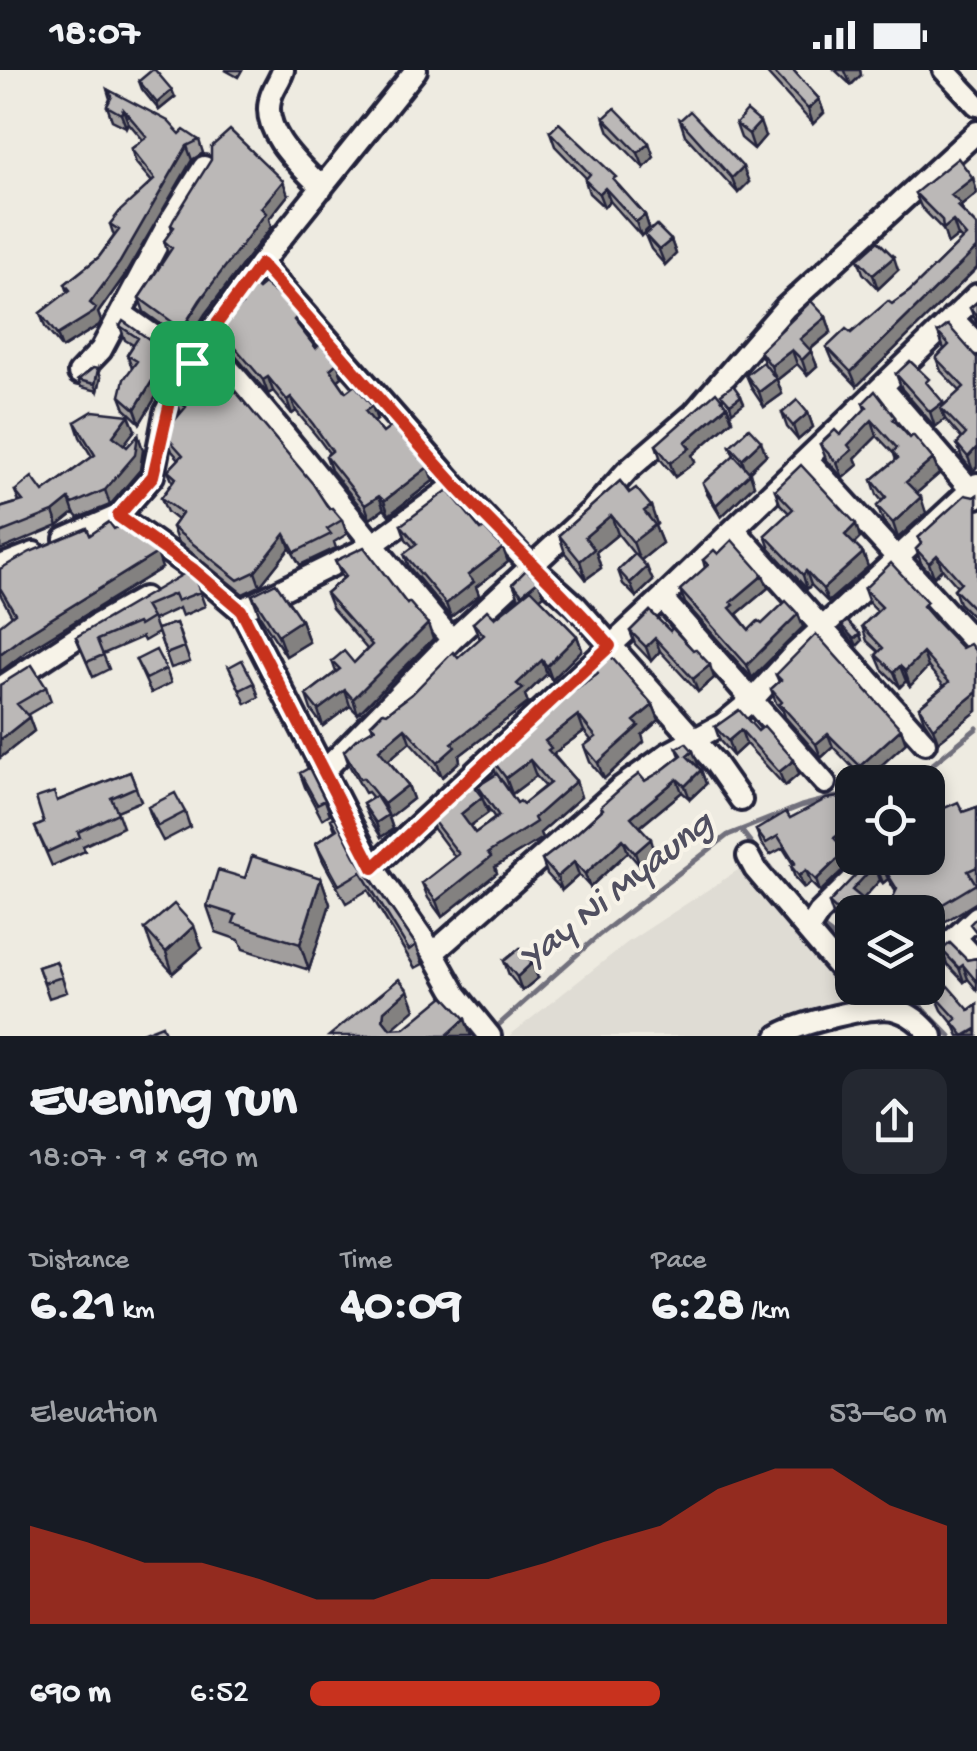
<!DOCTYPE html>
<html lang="en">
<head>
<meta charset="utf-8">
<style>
	body { margin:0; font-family:"Gochi Hand",sans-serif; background:#242831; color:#f1f3f6; height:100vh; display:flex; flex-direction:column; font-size:38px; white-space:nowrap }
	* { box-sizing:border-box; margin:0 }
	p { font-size:32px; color:#9ea1a6 }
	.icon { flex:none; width:55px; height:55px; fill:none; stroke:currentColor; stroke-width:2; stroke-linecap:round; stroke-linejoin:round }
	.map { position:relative; height:966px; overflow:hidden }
	.sheet { display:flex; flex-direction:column; background:#171b24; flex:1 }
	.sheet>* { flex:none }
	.fabs { position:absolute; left:835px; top:695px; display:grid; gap:20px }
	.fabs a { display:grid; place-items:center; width:110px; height:110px; border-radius:20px; background:#171b24; box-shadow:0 5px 15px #0003; font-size:50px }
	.pin { position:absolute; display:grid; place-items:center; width:85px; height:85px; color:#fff; margin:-42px; border-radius:20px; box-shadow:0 5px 15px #0006 }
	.round { display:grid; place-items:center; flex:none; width:105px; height:105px; border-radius:20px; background:#242831 }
	.summary { display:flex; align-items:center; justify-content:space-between; height:170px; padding:0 30px }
	h1 { font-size:55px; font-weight:800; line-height:75px }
	.figures { display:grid; grid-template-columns:repeat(3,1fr); gap:15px; height:170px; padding:10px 30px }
	.figures div { display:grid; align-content:center }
	.figures b { font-size:50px; font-weight:800 }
	.figures small { font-size:28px; font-weight:400 }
	.figures p { font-size:28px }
	.chart { height:280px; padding:20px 30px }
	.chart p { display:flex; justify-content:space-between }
	.chart svg { width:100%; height:180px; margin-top:10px; fill:#c8321e; opacity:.7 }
	ul { padding:0 30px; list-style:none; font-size:32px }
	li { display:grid; grid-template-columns:160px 120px 1fr; align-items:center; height:75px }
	li i { height:25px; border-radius:12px; background:#c8321e }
	.status { display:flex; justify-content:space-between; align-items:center; height:70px; padding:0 50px; background:#171b24; direction:ltr }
	.status svg { height:28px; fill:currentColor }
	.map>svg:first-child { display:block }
	.built { fill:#dfdcd4 }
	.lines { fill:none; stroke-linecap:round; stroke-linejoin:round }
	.stream { stroke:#716f7b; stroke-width:5 }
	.minor-casing { stroke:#22223b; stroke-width:28 }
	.minor { stroke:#f7f3e8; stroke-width:20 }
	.wall { fill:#a19e9d; stroke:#22223b; stroke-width:2.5; fill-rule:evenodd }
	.shaded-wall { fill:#838180; stroke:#22223b; stroke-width:2.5 }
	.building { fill:#bbb8b7; stroke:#22223b; stroke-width:2.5; fill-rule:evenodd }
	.route-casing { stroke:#fff; stroke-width:20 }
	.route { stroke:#c8321e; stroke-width:12 }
	.labels { text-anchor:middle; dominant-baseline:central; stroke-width:8; stroke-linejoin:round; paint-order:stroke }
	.water-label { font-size:38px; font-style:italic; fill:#504f60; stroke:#f7f3e8 }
</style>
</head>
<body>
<div class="status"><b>18:07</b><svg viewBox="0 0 49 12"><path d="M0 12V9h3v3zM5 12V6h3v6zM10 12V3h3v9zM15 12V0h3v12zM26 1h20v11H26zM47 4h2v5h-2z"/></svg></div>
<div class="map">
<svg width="977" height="966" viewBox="0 0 977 966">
	<rect width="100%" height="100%" fill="#eeebe1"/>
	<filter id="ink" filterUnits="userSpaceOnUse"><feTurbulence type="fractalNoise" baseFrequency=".01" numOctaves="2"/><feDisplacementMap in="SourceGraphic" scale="20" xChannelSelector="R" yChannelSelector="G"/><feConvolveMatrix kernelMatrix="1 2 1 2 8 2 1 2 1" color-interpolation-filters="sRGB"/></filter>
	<g filter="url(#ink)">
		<!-- built -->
		<path class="built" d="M741,798L854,934L779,948L762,966H509L628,872Z"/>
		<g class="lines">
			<!-- stream -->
			<path class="stream" d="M911,712L977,658
				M741,760L803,840L812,846
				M819,855L852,880
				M907,922L950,966
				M493,960L599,865L728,765L801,736L836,727H852"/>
			<!-- minor casing -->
			<g class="minor-casing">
				<path id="minor" d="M283,0C280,11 272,19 270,30C262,63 301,96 322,118
					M944,0L977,35
					M261,193L455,415L530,495L576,536L715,693L741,730
					M121,243L192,293
					M952,248L977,274
					M204,271C291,367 368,472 452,570
					M79,303L101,280L167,156L204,97
					M882,317L977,427
					M807,389L977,575
					M118,446L153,406L165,343L204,271L261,193L416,0
					M734,459L925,673
					M65,469L118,446L194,500L241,540L373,797L433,883L456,924L490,966
					M0,496L34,483
					M662,528L825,713
					M241,540L371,476L455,415
					M0,618L96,555L144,528
					M324,701L452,570L592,440L627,401L694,343L785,238L977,62
					M748,786L755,799L852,913
					M373,797L662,528L977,225
					M808,860L819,843L875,788
					M956,868L977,891
					M433,883L620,718L669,683L723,654L752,630L794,584L977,414
					M928,893L977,847
					M858,918L890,937L902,918
					M778,966C796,954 874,934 893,939C910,943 921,953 932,966"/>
			</g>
			<!-- minor -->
			<use href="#minor" class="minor"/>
		</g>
		<!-- wall -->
		<path class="wall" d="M225,0H242L238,7Z
			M764,0H793L819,29L824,43L813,54Z
			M835,0H860L861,5L851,15Z
			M139,11L175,27L159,40L142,19Z
			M107,19L180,64L199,70L203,83L192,90L125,205L98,243L101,251L99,255L62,278L45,257L40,243L68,222L65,214L99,187L114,166L110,154L152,112L136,93L131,79L143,70L128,52L126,57L112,50L107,36L110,29Z
			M604,48L654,87L644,98L609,62Z
			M680,50L749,112L738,123L685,65Z
			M736,54L765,66L754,79L741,68Z
			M550,62L619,116L645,145L649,158L641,166L610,131L604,137L589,123L585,110L586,108L555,76Z
			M973,108L977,123L961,136L963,142L977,156V198L857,316L833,291L827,277L851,263L910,221L962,170L958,166L948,174L944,161L921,137L915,123Z
			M288,125L269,149L271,157L205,244L187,273L144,242L139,228L168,184L164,171L172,160L171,155Z
			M645,165L671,170L676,184L665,195L651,179Z
			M858,189L898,200L878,219L863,203Z
			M236,230L302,260L316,278L337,293L342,307L338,310L346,322L372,336L377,350L374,352L383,363L433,411L389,445L384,439L370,449L331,400L326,386L329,383L318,368L296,341L292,344L273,321L268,324L222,270L217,256L239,238Z
			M977,232V254L970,238Z
			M826,247L831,262L810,280L817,296L807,305L797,294L777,310L782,324L764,337L752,319L746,305L764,292L760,281Z
			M120,256L169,283L174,297L140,353L125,339L120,326L132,298L127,285L133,275L125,270Z
			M938,263L977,288V397L973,401L962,388L957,374L962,369L945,349L935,357L902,319L896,304L932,319L944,335L960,321L941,301L936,288L944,279Z
			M193,297L329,439L342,450L347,464L334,472L336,478L300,495L290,478L260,516L243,524L177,471L172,457L177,450L167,442L161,428L173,413L168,401L179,389L172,381L167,367L181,343L176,329L194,301Z
			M98,299L101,307L98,321L81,317L78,310Z
			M863,333L895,347L899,356L933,389L939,404L917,423L926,443L898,468L883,451L877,436L882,431L877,425L872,410L896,390L894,384L877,366L855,388L858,395L843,408L826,389L820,374L840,365L865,339Z
			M727,336L732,350L692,385L695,392L675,407L661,390L656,375Z
			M782,343H808L813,357L798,370L787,357Z
			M75,352L135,360L123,374L127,377L138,365L143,380L140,400L110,435L78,448L74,443L58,456L0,480V438L19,432L15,421L43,422L92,387L80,367Z
			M730,376L766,385L749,402L754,415L721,447L707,424L703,413L734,386Z
			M620,411L657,454L655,456L662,473L641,490L653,511L636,527L623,514L618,500L634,484L618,464L596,482L601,498L586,509L565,483L559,465Z
			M775,420L860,468L854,474L863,483L868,497L828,532L811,515L807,519L770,479L765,465L789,443L780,434Z
			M977,425V551L959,533L954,519L957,516L942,499L934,507L921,493L916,479L921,474L918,468Z
			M401,455L481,460L508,492L476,517L479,525L451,547L409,497L404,484L413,477L406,469Z
			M114,459L162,498L30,579L0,524V499L90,465Z
			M718,484L768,518L737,544L749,560L762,554L798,544L803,557L752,608L685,533L680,520L705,498L703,490Z
			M335,491L433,569L358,644L350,636L323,656L311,640L306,625L336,602L332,591L354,593L367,579L332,538L326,523L343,509Z
			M195,509L205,536L182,546L179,538L153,550L158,563L144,571L142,567L103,584L109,599L93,607L76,567Z
			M538,511L544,525L540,528L577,566L582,580L552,610L547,604L525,625L528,633L459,686L460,691L442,707L410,672L388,690L408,715L413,729L389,747L393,759L381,767L369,748L363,734L373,728L368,722L365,723L349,695L344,681L373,659L371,654L387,643L458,588L480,569L473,553L495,548L519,528L513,513Z
			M864,519L933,547L962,578L977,583V641L938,672L924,651L919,637L944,616L928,597L910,616L906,611L900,617L882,599L876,585L879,582L867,571L862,556L877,541L869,533Z
			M252,525L301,550L309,572L286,586L260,546Z
			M650,541L714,608L698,622L660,581L651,591L635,574L630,561Z
			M176,553L190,592L171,598L157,559Z
			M842,556L860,564L862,571L857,576L845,563Z
			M136,590L166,599L171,613L151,623Z
			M590,593L653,635L659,650L642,665L644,672L604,709L590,692L584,676L591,670L584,661L553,684L576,711L581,727L540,763L542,768L495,797L497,803L442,847L428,828L422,813L455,787L434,759L428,744L482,727L478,716L496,704L491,688L534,655L532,649L551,634L549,631L575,620L594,605ZM536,706L545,716L523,734L517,733L502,711L512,724ZM484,732L495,748L475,763L470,756L488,743Z
			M229,597L254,613L259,627L246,634Z
			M776,605L901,659L906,673L865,710L833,677L821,688L785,647L783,641L776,633L771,619L779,612Z
			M0,615L46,617L51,631L27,645L34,661L0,688Z
			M715,657L758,661L799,704L785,716L746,674L733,686L720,671Z
			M677,678L698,694L696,696L701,700L706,714L690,729L682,722L640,757L655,783L640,796L628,782L590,817L579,805L562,820L547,804L542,790L577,763L602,740L601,736L660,702L680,686Z
			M130,702L141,731L117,741L123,757L83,776L85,781L52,796L35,757L44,753L57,731Z
			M300,703L325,730L330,744L322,749L305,717Z
			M148,737L185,742L190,757L163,771L153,752Z
			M977,737V832L941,854L943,860L928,874V842H852V865L834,848L829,833L872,788L963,742ZM888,809L896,822L888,837L874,838L863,829L880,810L883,813Z
			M790,748L843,777L846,781L850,793L820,822L811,813L804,818L795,808L791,796L793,794L783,778L770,785L761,773L756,760Z
			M331,749L416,875L423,894L415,898L368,820L346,833L323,791L316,773L335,760Z
			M245,808H321L330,834L309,900L243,879L239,870L216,862L207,836Z
			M145,859L202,878L173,903L153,881Z
			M942,880L967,890L977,888V920L968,909L964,912L947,894Z
			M56,891L67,922L49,928L38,897Z
			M504,891L538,908L522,921L509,905Z
			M936,926L969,940L977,934V966H959L954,955L942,940Z"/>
		<!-- shaded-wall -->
		<path class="shaded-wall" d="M846,0H860L861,5L851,15L845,1Z
			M172,20L175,27L159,40L157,33Z
			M819,29L824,43L813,54L808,39Z
			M123,39L128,52L126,57L121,44Z
			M760,52L765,66L754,79L749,64Z
			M649,73L654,87L644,98L638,83Z
			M187,76L192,90L125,205L98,243L101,251L99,255L62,278L57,265L90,233Z
			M743,97L749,112L738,123L732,108Z
			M973,108L977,123L961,136L965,148L951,125Z
			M283,111L288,125L269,149L271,157L205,244L187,273L182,259L261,138Z
			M605,118L610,131L604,137L599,124Z
			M645,145L649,158L641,166L636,152Z
			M953,151L958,166L948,174L943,159Z
			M671,170L676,184L665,195L659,180Z
			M977,178V198L857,316L851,302Z
			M894,187L898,200L878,219L873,205Z
			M826,247L831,262L805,283L800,269Z
			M792,280L797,294L777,310L782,324L764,337L759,322L776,309L771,296Z
			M811,281L817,296L807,305L802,290Z
			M169,283L174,297L140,353L135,339Z
			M337,293L342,307L335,313L330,299Z
			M98,299L101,307L98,321L95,314Z
			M268,307L273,321L268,324L263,310Z
			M741,326L744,333L732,342L730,334Z
			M291,327L296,341L292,344L287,330Z
			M943,332L947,345L941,338L945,349L935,357L930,342Z
			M372,336L377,350L370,355L365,341Z
			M727,336L732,350L692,385L695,392L675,407L670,393L685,372Z
			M808,343L813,357L798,370L793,356Z
			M129,345L135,360L119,381L113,366Z
			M872,350L877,366L855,388L858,395L843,408L837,393L848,375Z
			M138,365L143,380L140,400L110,435L105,420Z
			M761,371L766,385L747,403L742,389Z
			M977,377V397L973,401L968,387Z
			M933,389L939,404L912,427L906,412Z
			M428,397L433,411L389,445L384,431Z
			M750,403L754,415L721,447L716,435Z
			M379,426L384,439L370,449L365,435Z
			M921,427L926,443L898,468L893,453Z
			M69,429L74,443L58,456L53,442Z
			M651,436L657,454L655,456L662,473L640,491L633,472L644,441Z
			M611,445L618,464L596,482L601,498L586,509L580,491L585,467Z
			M856,454L860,468L850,478L845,465Z
			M285,464L290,478L260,516L255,502Z
			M503,478L508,492L476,517L479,525L451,547L446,534L468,505Z
			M157,483L162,498L30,579L0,602V584L25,565Z
			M863,483L868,497L828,532L823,519Z
			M937,485L942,499L934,507L929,493Z
			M647,497L653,511L636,527L630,513Z
			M806,501L811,515L807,519L803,505Z
			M763,505L768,518L737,544L738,548L730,538L731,532Z
			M538,511L544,525L528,539L522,524Z
			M798,544L803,557L752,608L747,595Z
			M301,550L309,572L286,586L278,565Z
			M428,554L433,569L358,644L353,629Z
			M860,564L862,571L857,576L854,569Z
			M577,566L582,580L552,610L547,596Z
			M655,568L660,581L651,591L646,577Z
			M923,583L928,597L910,616L905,601Z
			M542,590L547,604L525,625L528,633L459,686L460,691L442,707L437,693L452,673Z
			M710,595L714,608L698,622L693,609Z
			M900,596L906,611L900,617L894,602Z
			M345,620L350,636L323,656L318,640Z
			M977,622V641L938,672L933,658Z
			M653,635L659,650L642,665L644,672L604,709L598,693L634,651Z
			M578,645L584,661L553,684L556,694L554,696L545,671Z
			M29,647L34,661L0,688V670Z
			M405,658L410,672L384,694L379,680Z
			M901,659L906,673L865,710L860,696Z
			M741,660L746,674L733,686L728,671Z
			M828,664L833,677L821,688L816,674Z
			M693,681L698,694L692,699L687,686Z
			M530,690L536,706L512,724L506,708Z
			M794,690L799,704L785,716L779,702Z
			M701,700L706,714L690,729L685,716Z
			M677,709L682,722L636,760L631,747Z
			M576,711L581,727L540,763L542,768L495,797L497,803L442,847L436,831L488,783L534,748Z
			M408,715L413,729L389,748L384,734Z
			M482,727L488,743L466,759L461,744Z
			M388,745L393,759L381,767L376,753Z
			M852,755V770L839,780L834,768Z
			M623,769L628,782L590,817L585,804Z
			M651,769L655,783L640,796L635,783Z
			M846,781L850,793L820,822L816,810Z
			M574,792L579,805L562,820L557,807Z
			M875,795L880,810L858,834L852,820Z
			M882,795L888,809L883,813L877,798Z
			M806,800L811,813L804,818L799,806Z
			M321,808L330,834L309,900L300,874Z
			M938,845L943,860L928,874V855Z
			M194,856L202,878L173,903L166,882Z
			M532,893L538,908L522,921L517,907Z
			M963,895L968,909L964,912L959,898Z
			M408,920L415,939L391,960L383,950L384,941Z
			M465,949L471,966H446Z
			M976,959L977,966H966Z"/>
		<!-- building -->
		<path class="building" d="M152,0H155L172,20L157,33L139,11Z
			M772,0H793L819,29L808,39Z
			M107,19L168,51L180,64L184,60L199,70L187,76L120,192L90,233L96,238L94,242L57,265L40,243L70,220L65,214L99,187L119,160L110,154L120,141L155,109L131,79L147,67L123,39L121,44L107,36L112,26Z
			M615,38L649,73L638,83L604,48Z
			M690,41L743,97L732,108L680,50Z
			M747,41L760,52L749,64L736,54Z
			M559,53L616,107L613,109L645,145L636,152L605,118L599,124L585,110L590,104L550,62Z
			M230,60L283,111L261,138L266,143L200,230L182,259L139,228L172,178L164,171L174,157L171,155L174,149L211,90V77Z
			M958,88L973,108L951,125L960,133L957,136L977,156V178L851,302L827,277L846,259L851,263L888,231L892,234L910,221L966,166L953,151L943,159L942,150L915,123Z
			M656,155L671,170L659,180L645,165Z
			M878,171L894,187L873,205L858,189Z
			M250,212L258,219L264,214L280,227L297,247L294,250L316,278L320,274L337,293L330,299L346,322L355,315L372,336L365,341L383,363L392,356L428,397L384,431L379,426L365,435L326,386L332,381L313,354L291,327L287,330L268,307L263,310L217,256L242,235L236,230Z
			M811,231L826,247L800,269L811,281L802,290L792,280L771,296L760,281Z
			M977,232V246L970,238Z
			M123,251L169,283L135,339L120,326L124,309L137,291L127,285L138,268L120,256Z
			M948,255L977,288V377L968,387L957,374L966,364L941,338L964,317L936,288L949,275L938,263Z
			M206,286L313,414L329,439L332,438L342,450L327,459L331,464L295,482L285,464L255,502L238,510L172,457L182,443L161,428L176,408L168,401L183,385L167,367L169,357L186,337L176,329L195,300L193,297Z
			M910,291L929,309L926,312L943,332L930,342L896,304Z
			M763,292L776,309L759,322L746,305Z
			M93,298L98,299L95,314L78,310Z
			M733,315L741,326L730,334L721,324Z
			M875,321L895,347L893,349L910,368L913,365L933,389L906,412L921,427L893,453L877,436L886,427L872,410L898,388L893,382L897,378L872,350L848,375L852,380L837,393L820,374L835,360L840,365L867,337L863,333Z
			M716,322L727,336L685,372L690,378L670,393L656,375Z
			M797,330L808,343L793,356L782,343Z
			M93,341L129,345L113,366L127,377L138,365L135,385L105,420L73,434L69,429L53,442L0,463V438L23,431L15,421L32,407L43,422L95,385L75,352Z
			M749,358L761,371L742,389L730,376Z
			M734,385L750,403L716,435L703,413Z
			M801,395L856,454L845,465L863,483L823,519L806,501L803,505L765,465L793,439L775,420Z
			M620,411L629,423L636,418L651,436L644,441L655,455L633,472L611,445L585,467L594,479L580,491L559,465Z
			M448,420L481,460L484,458L503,478L468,505L474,512L446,534L404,484L417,474L401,455Z
			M965,425L974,427L977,425V542L954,519L961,512L937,485L929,493L916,479L922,473L918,468Z
			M109,452L114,459L122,455L157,483L25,565L0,584V555L15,543L0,518V499L30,482L87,458L90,465Z
			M732,470L763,505L731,532L734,535L730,538L749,560L758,551L762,554L786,531L798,544L747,595L680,520L708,495L703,490L714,480L718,484Z
			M364,477L407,534L409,532L428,554L353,629L345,620L318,640L306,625L340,599L332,591L344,581L354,593L372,575L326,523L346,506L335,491Z
			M635,484L647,497L630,513L618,500Z
			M891,493L927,532L923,536L936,551L962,578L970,574L977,583V622L933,658L919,637L949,612L923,583L905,601L900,596L894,602L876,585L883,578L862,556L882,537L864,519Z
			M526,500L538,511L522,524L513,513Z
			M187,502L195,509L200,522L177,531L174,524L145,536L152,548L139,556L137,553L97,570L103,585L87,592L76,567Z
			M276,513L301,550L278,565L252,525Z
			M531,519L577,566L547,596L542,590L517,614L523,619L452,673L455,677L437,693L405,658L379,680L408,715L384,734L363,708L360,709L344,681L356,669L375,658L371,654L383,642L387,643L412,624L453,582L458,588L484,565L473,553L487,540L495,548Z
			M650,541L670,561L672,558L693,580L695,579L710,595L693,609L655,568L646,577L630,561Z
			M847,551L860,564L854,569L842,556Z
			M176,553L184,577L166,584L157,559Z
			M816,564L901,659L860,696L828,664L816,674L780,634L782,632L771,619L781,610L776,605Z
			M156,580L166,599L146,609L136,590Z
			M606,581L653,635L634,651L639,656L598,693L584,676L596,667L578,645L545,671L551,678L548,680L576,711L534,748L536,752L488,783L491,787L436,831L422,813L459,784L428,744L468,709L482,727L461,744L475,763L499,746L478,716L497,704L517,733L520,731L523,734L550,713L530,690L506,708L491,688L535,653L532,649L551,633L549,631L554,626L571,614L575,620L598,603L590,593Z
			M242,590L254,613L240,620L229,597Z
			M32,595L46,617L17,634L29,647L0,670V615Z
			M739,640L758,661L764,656L794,690L779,702L741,660L728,671L715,657Z
			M686,673L693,681L687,686L701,700L685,716L677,709L631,747L651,769L635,783L623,769L585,804L574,792L557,807L542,790L577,763L603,739L601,736L627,713L639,704L645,711L660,702L682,685L677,678Z
			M309,698L325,730L317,734L300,703Z
			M130,702L136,717L111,728L118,743L78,762L80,767L47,782L35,757L44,753L36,728L54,722L57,731Z
			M175,723L185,742L158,756L148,737Z
			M852,725V755L834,768L846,781L816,810L806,800L799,806L791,796L795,793L778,766L766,773L756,760L786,742L790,748L826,729Z
			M376,726L388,745L376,753L363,734Z
			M958,732L963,742L977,737V797L968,801L976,814L933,840L938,845L928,855V842H852V855L829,833L872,788H928V745ZM875,795L877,798L882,795L897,819L888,837L879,831L874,838L852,820Z
			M335,747L355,786L416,875L409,880L361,802L339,815L316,773L337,759L331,749Z
			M252,786L321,808L300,874L233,853L236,845L207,836L218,800L245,808Z
			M174,834L194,856L166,882L145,859Z
			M977,847V863L970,854Z
			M950,873L967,890L977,888V912L963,895L959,898L942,880Z
			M520,878L532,893L517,907L504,891Z
			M56,891L62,907L44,913L38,897Z
			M399,909L408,920L384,941L383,950L390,959L405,958L444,926L465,949L446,966H329Z
			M948,916L969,940L977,934V960L976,959L964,966L953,952L957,949L936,926Z
			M162,955L166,966H134Z"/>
	</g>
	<g class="lines" filter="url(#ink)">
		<!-- route casing -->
		<g class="route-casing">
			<path id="route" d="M261,194C327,268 391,344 457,417C507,471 562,520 610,576L373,798L241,540L194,500L118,446L153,406L170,332L204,271Z"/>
		</g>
		<!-- route -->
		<use href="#route" class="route"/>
	</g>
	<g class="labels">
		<!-- water labels -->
		<g class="water-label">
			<text transform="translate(618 822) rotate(-38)">Yay Ni Myaung</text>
		</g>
	</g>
</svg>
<div class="fabs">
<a><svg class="icon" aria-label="locate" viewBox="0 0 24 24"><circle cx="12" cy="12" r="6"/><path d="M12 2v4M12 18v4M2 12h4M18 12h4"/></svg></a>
<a><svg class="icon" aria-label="layers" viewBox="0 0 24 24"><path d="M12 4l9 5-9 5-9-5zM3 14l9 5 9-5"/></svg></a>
</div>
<div class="pin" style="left:192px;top:293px;background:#1e9e55"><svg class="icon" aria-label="arrive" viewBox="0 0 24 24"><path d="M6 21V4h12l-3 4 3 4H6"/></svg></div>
</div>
<section class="sheet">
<div class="summary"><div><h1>Evening run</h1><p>18:07 · 9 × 690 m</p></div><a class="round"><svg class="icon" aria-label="share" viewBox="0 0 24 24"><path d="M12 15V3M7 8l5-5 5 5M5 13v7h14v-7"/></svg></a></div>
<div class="figures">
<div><p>Distance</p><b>6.21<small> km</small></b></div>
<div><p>Time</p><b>40:09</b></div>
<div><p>Pace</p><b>6:28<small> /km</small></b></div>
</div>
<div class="chart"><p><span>Elevation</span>53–60 m</p>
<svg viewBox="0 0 160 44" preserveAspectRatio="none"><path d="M0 44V20L10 24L20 29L30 29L40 33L50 38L60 38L70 33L80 33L90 29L100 24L110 20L120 11L130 6L140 6L150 15L160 20V44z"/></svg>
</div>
<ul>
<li><b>690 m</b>6:52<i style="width:55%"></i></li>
</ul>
</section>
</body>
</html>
